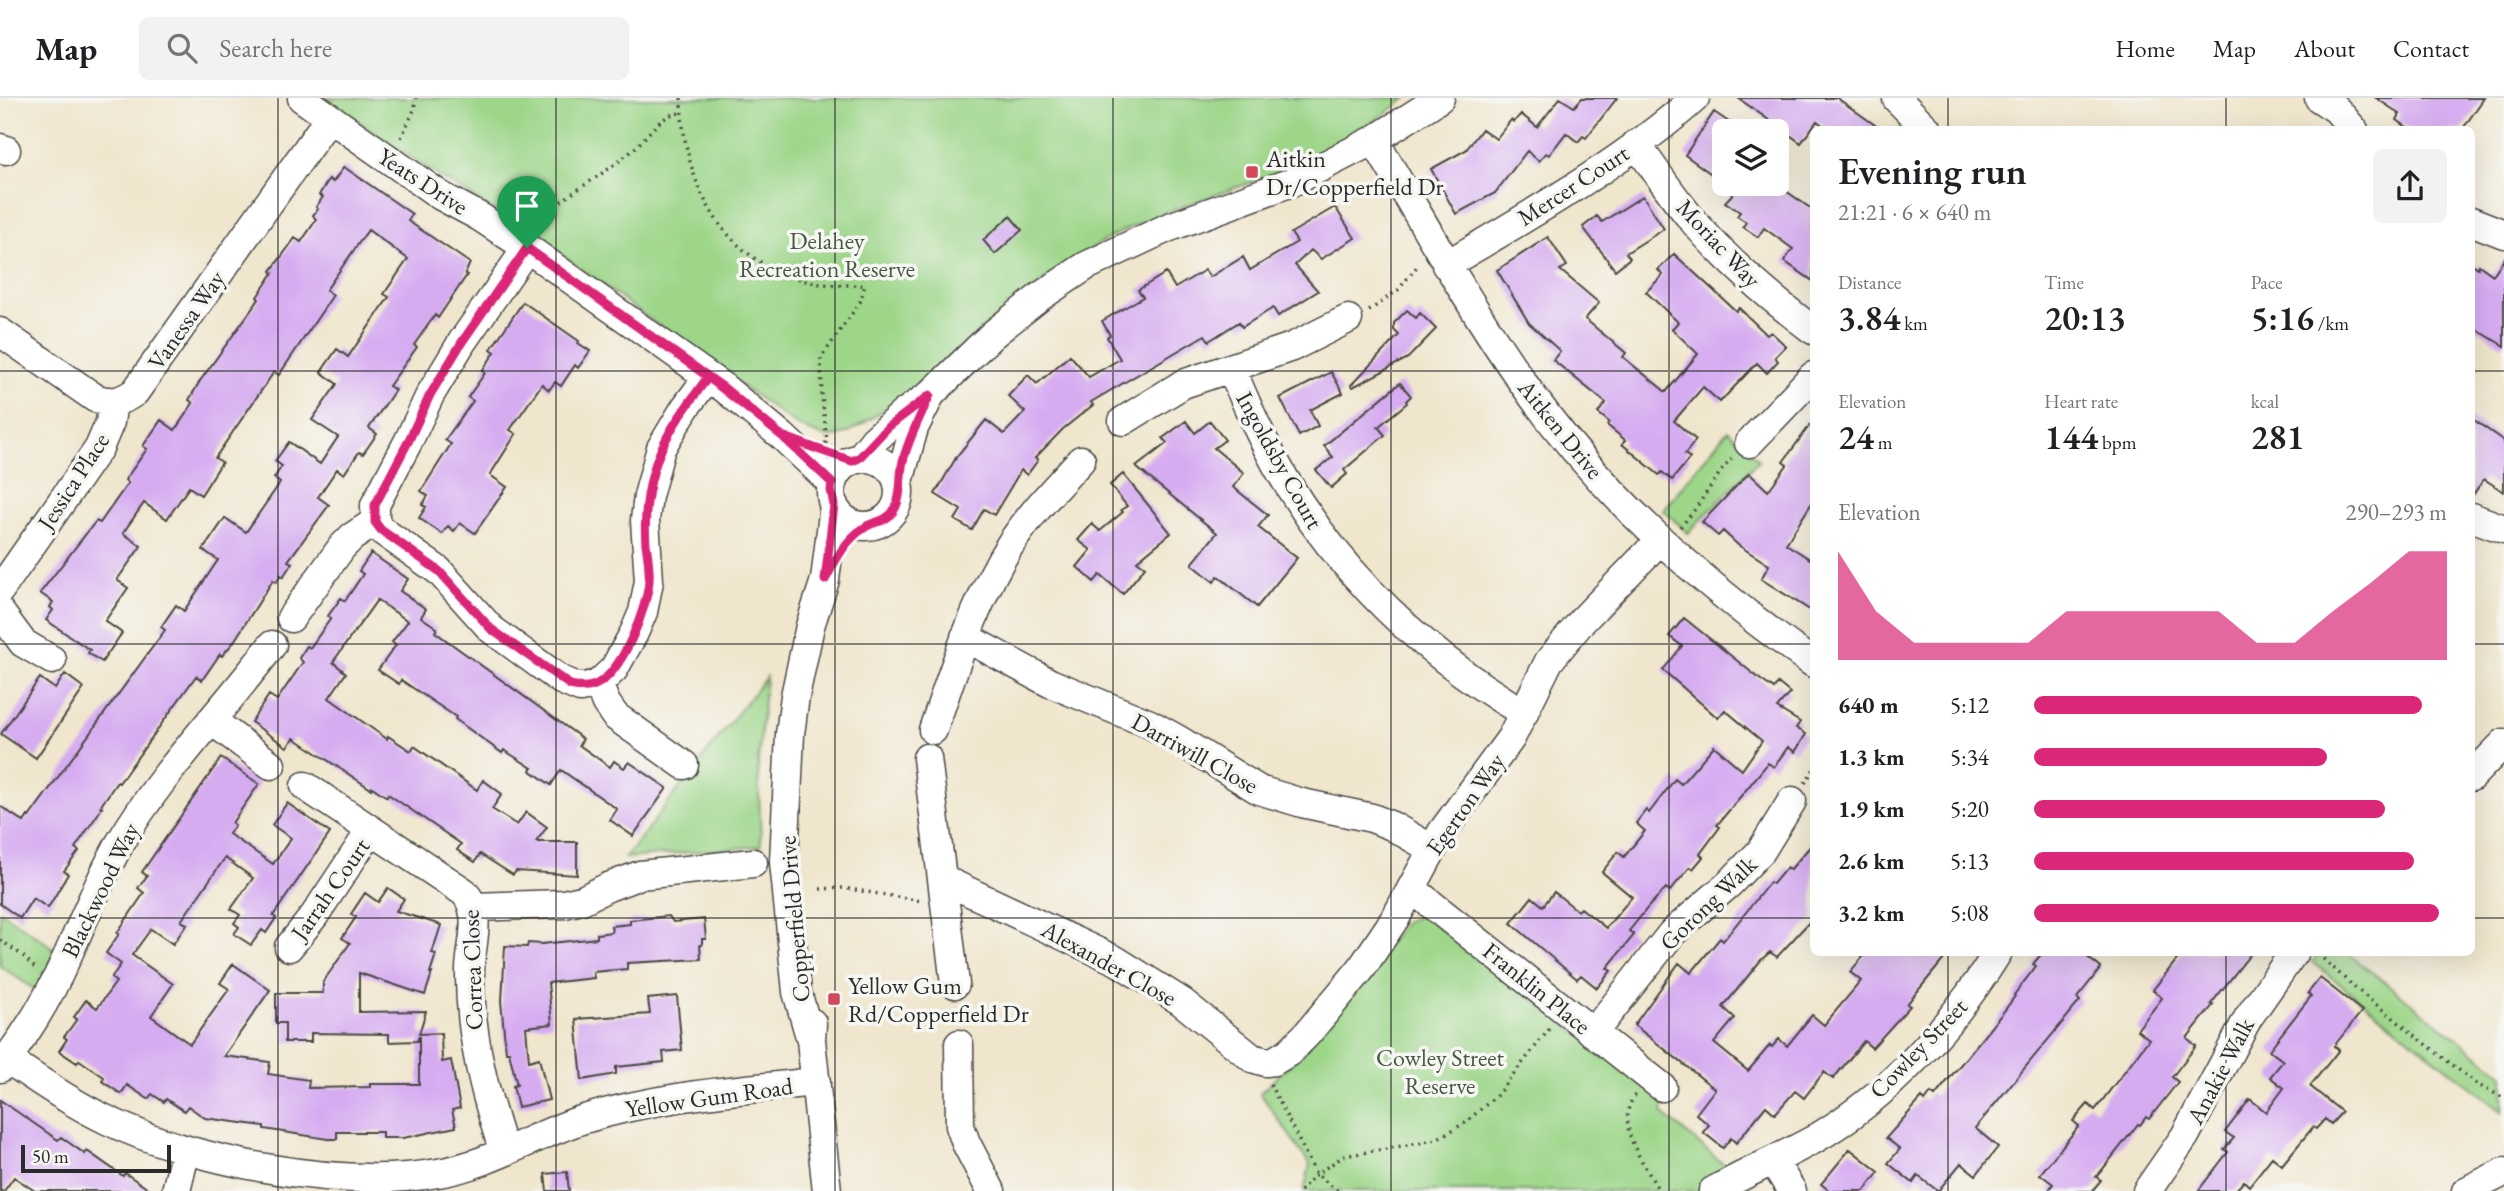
<!DOCTYPE html>
<html lang="en">
<head>
<meta charset="utf-8">
<style>
	body { margin:0; font-family:"EB Garamond",serif; background:#f2f2f2; color:#202124; height:100vh; display:flex; flex-direction:column; font-size:26px; white-space:nowrap }
	* { box-sizing:border-box; margin:0 }
	p { font-size:23px; color:#757577 }
	.icon { flex:none; width:38px; height:38px; fill:none; stroke:currentColor; stroke-width:2; stroke-linecap:round; stroke-linejoin:round }
	.map { position:relative; flex:1; overflow:hidden }
	.panel { position:absolute; left:1810px; top:28px; width:665px; height:830px; display:flex; flex-direction:column; background:#fff; border-radius:10px; box-shadow:0 7px 28px #0002 }
	.panel>* { flex:none }
	.controls { position:absolute; left:1712px; top:21px; display:grid; gap:14px }
	.controls a { display:grid; place-items:center; width:77px; height:77px; border-radius:10px; background:#fff; box-shadow:0 7px 28px #0002; font-size:35px }
	.scale { position:absolute; left:21px; bottom:18px; width:150px; box-sizing:border-box; padding-left:7px; border:4px solid #2b2b2b; border-top:0; font-size:19px; line-height:24px; white-space:nowrap; color:#2b2b2b; -webkit-text-stroke:5px #f6f6f2; paint-order:stroke }
	.pin { position:absolute; display:grid; place-items:center; width:60px; height:60px; color:#fff; margin:-72px -30px; border-radius:50% 50% 50% 0; rotate:-45deg; box-shadow:0 0 7px #0007 }
	.pin .icon { rotate:45deg }
	.round { display:grid; place-items:center; flex:none; width:74px; height:74px; border-radius:10px; background:#f2f2f2 }
	.overview { display:flex; align-items:center; justify-content:space-between; height:119px; padding:0 28px }
	h1 { font-size:38px; font-weight:600; line-height:52px }
	.figures { display:grid; grid-template-columns:repeat(3,1fr); gap:10px; height:119px; padding:7px 28px }
	.figures div { display:grid; align-content:center }
	.figures b { font-size:35px; font-weight:600 }
	.figures small { font-size:19px; font-weight:400 }
	.figures p { font-size:19px }
	.chart { height:196px; padding:14px 28px }
	.chart p { display:flex; justify-content:space-between }
	.chart svg { width:100%; height:126px; margin-top:7px; fill:#db2777; opacity:.7 }
	ul { padding:0 28px; list-style:none; font-size:23px }
	li { display:grid; grid-template-columns:112px 84px 1fr; align-items:center; height:52px }
	li i { height:18px; border-radius:9px; background:#db2777 }
	header { display:flex; align-items:center; gap:42px; box-sizing:border-box; height:98px; padding:0 35px; background:#fff; border-bottom:2px solid #e0e0e0 }
	header strong { font-size:33px }
	nav { display:flex; gap:38px; margin-inline-start:auto; font-size:24px }
	.search { width:490px; height:63px; background:#f2f2f2; display:flex; align-items:center; gap:18px; box-sizing:border-box; padding:0 24px; border-radius:10px; color:#757577; font-size:26px }
	.map>svg:first-child { display:block }
	.green { fill:#9dd689; stroke:#64805a; stroke-width:2 }
	.building { fill:#d6acf1 }
	.lines { fill:none; stroke-linecap:round; stroke-linejoin:round }
	.minor-casing { stroke:#494743; stroke-width:31 }
	.path { stroke:#494743; stroke-width:3.5; stroke-dasharray:2 5; stroke-linecap:butt }
	.minor { stroke:#fff; stroke-width:28 }
	.route-casing { stroke:#fff; stroke-width:14 }
	.route { stroke:#db2777; stroke-width:9 }
	.grid { fill:none; stroke:#2b2b2b; stroke-width:2; stroke-opacity:0.55 }
	.poi-dot { fill:#d1495b; stroke:#f6f6f2; stroke-width:2.5 }
	.labels { text-anchor:middle; dominant-baseline:central; stroke-width:7; stroke-linejoin:round; paint-order:stroke }
	.poi-label { font-size:24px; fill:#2b2b2b; stroke:#f6f6f2; text-anchor:start }
	.street-label { font-size:24px; fill:#2b2b2b; stroke:#f6f6f2 }
	.park-label { font-size:24px; fill:#485642; stroke:#f6f6f2 }
</style>
</head>
<body>
<header>
<strong>Map</strong>
<div class="search"><svg class="icon" aria-label="search" viewBox="0 0 24 24"><circle cx="10" cy="10" r="6"/><path d="M15 15l6 6"/></svg>Search here</div>
<nav><a>Home</a><a>Map</a><a>About</a><a>Contact</a></nav>
</header>
<div class="map">
<svg width="2504" height="1093" viewBox="0 0 2504 1093">
	<rect width="100%" height="100%" fill="#f6f6f2"/>
	<filter id="ink" filterUnits="userSpaceOnUse"><feTurbulence type="fractalNoise" baseFrequency=".0143" numOctaves="2"/><feDisplacementMap in="SourceGraphic" scale="14" xChannelSelector="R" yChannelSelector="G"/><feConvolveMatrix kernelMatrix="1 2 1 2 8 2 1 2 1" color-interpolation-filters="sRGB"/></filter>
	<filter id="wash" filterUnits="userSpaceOnUse"><feTurbulence type="fractalNoise" baseFrequency=".00686" numOctaves="4" result="noise"/><feDisplacementMap in="SourceGraphic" scale="28" xChannelSelector="R" yChannelSelector="G"/><feGaussianBlur stdDeviation="1.57" result="paint"/><feColorMatrix in="noise" values="0 0 0 0 0 0 0 0 0 0 0 0 0 0 0 0 0 1.4 0 .05"/><feComposite in="paint" operator="in"/></filter>
	<g filter="url(#wash)">
		<rect width="100%" height="100%" fill="#f0e6cd"/>
		<!-- green -->
		<path class="green" d="M325,0H1407C1369,28 1328,53 1284,72C1224,96 1158,112 1102,144C1075,160 1048,180 1023,198C988,223 866,338 833,339C816,339 803,330 789,322L531,135L440,79Z
			M1728,332L1759,362L1688,435L1663,412Z
			M766,579L758,664L761,748L625,760Z
			M0,813L49,847L59,858L40,895L0,868Z
			M1424,817L1664,1002L1662,1015L1730,1072L1697,1093H1304L1310,1067L1260,995L1296,961L1406,823Z
			M2320,854H2346L2504,977L2503,1014L2312,864Z"/>
		<g id="blocks">
			<!-- building -->
			<path class="building" d="M1560,0L1574,9L1582,0H1617L1586,40L1583,38L1578,44L1566,35L1549,57L1546,55L1539,63L1527,53L1495,95L1456,116L1431,71L1466,52L1482,31L1496,41L1511,22L1514,24L1521,16L1537,29Z
				M1738,0H1837L1882,32H1829L1817,23L1801,45Z
				M2376,0H2484L2462,32H2411L2397,22L2400,16Z
				M1714,14L1742,33H1724V85L1685,57Z
				M344,69L412,116L408,123L470,165L465,176L467,177L438,220L435,217L414,247L417,249L389,288L395,292L369,330L377,336L363,356L359,354L344,376L337,371L318,399L329,407L288,463L292,465L283,479L281,477L276,484L273,482L233,545L222,558L220,556L202,582L196,578L119,685L117,684L100,709L102,710L75,750L79,753L64,773L68,776L48,810L33,800L20,820L0,806V708L24,724L28,718L29,719L165,532L161,529L176,507L184,513L218,462L203,452L225,420L246,434L280,385L274,380L282,368L275,363L289,344L320,366L338,339L312,322L337,286L321,274L337,251L348,259L389,199L384,196L408,161L368,132L326,192L333,197L279,277L274,274L215,360L222,364L201,397L189,389L167,421L144,405L123,435L141,448L117,482L128,490L105,523L122,535L102,564L88,555L90,552L46,522L53,512L50,509L53,504L40,495L96,423L100,425L128,385L125,382L147,351L143,348L161,322L175,332L193,305L189,302L200,283L259,201L257,199L273,175L271,173L295,140L301,144L316,122L313,117L318,111L316,109L323,99L319,97L329,81L333,84Z
				M1742,86H1776L1813,112V183L1784,163L1793,151L1764,130L1758,139L1743,129L1746,124L1737,118L1740,114L1725,104Z
				M1643,98L1664,131L1626,155L1630,160L1615,172L1583,129L1597,118L1602,124Z
				M1335,109L1355,140L1321,161L1311,152L1295,167L1318,193L1278,218L1273,210L1242,229L1239,224L1209,243L1205,237L1091,304L1093,307L1063,331L1035,360L1038,362L1027,377L1021,372L994,417L984,411L972,432L955,422L961,412L935,396L957,358L986,322L1004,336L1025,314L1008,298L1028,277L1037,286L1070,257L1089,279L1120,261L1107,239L1110,237L1102,223L1143,199L1138,192L1166,175L1175,190L1205,172L1210,179L1243,159L1250,172L1297,144L1291,135Z
				M1010,118L1022,132L995,156L983,142Z
				M1548,139L1567,168L1560,172L1599,205L1585,221L1626,255L1623,259L1666,294L1698,256L1672,231L1678,224L1646,194L1663,177L1658,172L1674,156L1736,213L1739,210L1767,237L1771,234L1786,248L1775,259L1778,263L1767,275L1757,265L1720,304L1703,289L1674,323L1696,342L1685,356L1690,360L1672,382L1662,374L1659,377L1622,346L1625,342L1607,327L1609,324L1598,315L1606,305L1553,262L1560,253L1529,225L1497,172Z
				M2504,161V248L2471,228V165L2478,170L2479,167L2493,177Z
				M523,204L579,243L578,245L590,253L578,270L575,267L561,288L555,284L549,292L542,286L510,332L516,336L490,377L507,389L475,435L460,425L454,433L448,428L442,436L419,420L426,409L422,407L428,398L421,393L451,346L445,342L473,303L468,299L485,275L482,273L495,254L491,251Z
				M1407,212L1416,220L1420,215L1436,231L1408,260L1353,289L1351,287L1399,237L1394,232V225Z
				M1331,274L1343,295L1310,312L1318,328L1299,338L1280,300Z
				M1400,285L1411,298L1406,303L1407,305L1378,329L1385,337L1344,372L1347,376L1331,390L1316,372L1333,359L1324,348Z
				M2471,320L2504,343V394L2484,381L2471,400Z
				M1186,323L1195,335L1210,323L1225,342L1214,350L1244,375L1233,389L1268,417L1258,429L1297,460L1257,509L1218,478L1214,484L1192,466L1217,435L1136,369L1167,345L1163,340Z
				M1813,323V403L1786,446L1813,463V514L1761,481L1769,467L1738,447L1723,433L1718,438L1702,424L1749,375L1768,393L1787,367L1783,364Z
				M1123,376L1171,435L1137,463L1145,469L1123,496L1100,477L1094,484L1077,469L1091,452L1078,442L1092,426L1100,433L1123,414L1121,412L1127,408L1110,387Z
				M371,455L408,481L400,493L426,511L421,519L437,530L435,534L583,641L579,647L610,669L614,663L624,670L629,664L667,690L633,738L610,722L617,711L561,672L551,687L530,672L532,670L504,652L502,655L455,621L456,619L401,582L399,586L378,572L396,547L392,544L408,523L377,502L333,564L346,575L329,600L387,641L388,638L411,653L414,648L477,692L483,682L502,696L492,711L517,727L526,714L547,729L536,744H577V777L516,773L513,777L480,756L475,764L457,752L461,746L388,696L387,699L372,689L371,691L294,640L287,649L251,624L269,597L277,602L303,564L299,560L307,548L310,550L331,520L328,518L341,500L345,503L363,476L359,473Z
				M1684,520L1761,582L1774,591L1778,585L1790,595L1777,610L1800,624L1796,630L1806,636L1795,654L1788,649L1774,669L1768,665L1717,727L1720,729L1700,756L1703,759L1693,771L1690,769L1670,793L1666,790L1649,808L1629,833L1634,837L1607,870L1611,873L1597,890L1581,877L1577,881L1511,825L1532,799L1543,808L1554,794L1578,813L1581,810L1606,830L1632,799L1602,774L1618,754L1624,759L1645,733L1636,725L1646,712L1649,715L1675,681L1681,686L1714,648L1742,672L1762,643L1725,612L1718,620L1663,572L1682,548L1669,538Z
				M65,576L84,590L36,660L1,636L40,580L55,591Z
				M221,660L259,686L232,725L235,727L229,736L273,766L291,740L272,727L287,705L330,735L273,818L276,820L266,835L262,832L251,847L234,836L239,829L234,825L240,817L231,811L253,780L225,760L181,823L187,826L173,846L151,831L132,857L173,886L151,918L190,946L229,891L220,885L233,866L270,892L224,958L270,964L268,976L309,982L308,990L370,989V986H419V938L417,943L389,944V936L311,935V944H285V925H276V895H323V884L350,845L342,840L356,819L351,816L365,795L378,804L388,790L404,801L396,813L441,827L432,855L436,856L430,875H432L425,897L359,875V914L426,913L419,936L441,935L442,964L451,962L460,1010L452,1012L456,1029L403,1040H382V1034H337V1041H328L264,1031V1028L205,1020L188,1008L184,1013L166,1001L164,1004L152,996L148,1001L127,987L121,996L102,983L104,979L79,962L77,965L59,953L67,941L64,939L77,921L74,919L86,902L97,910L116,884L111,880L121,866L106,855L119,836L117,835L144,795L138,790L147,778L142,774Z
				M1813,745V820L1777,859L1770,854L1761,862L1723,909L1735,920L1714,945L1748,973L1770,947L1772,949L1779,941L1787,948L1812,917L1824,927L1861,883L1850,874L1867,854H1936L1944,861L1907,906L1910,908L1872,950L1864,943L1833,981L1824,974L1804,1000L1795,993L1775,1016L1766,1008L1736,1045L1731,1040L1723,1050L1703,1034L1709,1027L1696,1016L1715,991L1634,927L1679,865L1691,875L1720,840L1723,843L1770,784L1773,786L1787,769L1790,772Z
				M669,818L673,824L704,821L706,841H702V847H700L701,861L627,865V871L593,874L594,880L548,885L552,926L526,929L529,963L539,960L549,1002L518,1009L513,988L517,987L509,954H506L501,903H502L505,848L527,849L528,845L542,846L597,840V836L612,834L611,828L630,826V822Z
				M2043,854H2081L2101,870L2077,900L2080,903L1975,1030L1998,1049L1976,1077L1961,1065L1938,1093L1918,1078L1913,1085L1888,1065L1900,1051L1886,1040L1922,1000L1925,1003L1931,995L1935,998L2005,912L2015,898L2014,897L2036,868L2033,866Z
				M2183,854H2252L2211,906L2213,907L2187,940L2196,948L2172,979L2178,984L2149,1021L2146,1019L2140,1027L2138,1026L2102,1072L2096,1079L2101,1082L2092,1093H2048L2053,1086L2040,1076L2079,1028L2073,1023L2088,1006L2095,1012L2149,941L2137,932L2162,900L2153,892Z
				M2320,880L2362,913L2334,948L2339,952L2310,988L2342,1014L2331,1026L2325,1021L2316,1031L2313,1029L2282,1067L2272,1059L2249,1088L2244,1083L2235,1093H2198L2228,1054L2224,1051L2234,1040L2225,1034L2250,1001L2266,1014L2284,990L2270,979L2283,963L2269,952L2311,898L2308,895Z
				M677,898L682,952L663,954L664,964L616,969V976L582,982L576,921L650,916L648,901Z
				M0,1002L58,1042L61,1039L85,1056L87,1053L123,1078L125,1075L151,1093H35L14,1079L4,1093H0Z
				M1850,1051L1879,1074L1864,1093H1830L1821,1086Z
				M567,1074L569,1093H547L545,1076Z"/>
		</g>
	</g>
	<g filter="url(#ink)">
		<use href="#blocks" fill-opacity="0" stroke="#494743" stroke-width="2"/>
		<g class="lines">
			<!-- minor casing -->
			<g class="minor-casing">
				<path id="minor" d="M302,0L441,98L480,119L527,150L724,290L782,338L832,385
					M2319,0L2336,11L2354,32
					M1897,1L1928,32
					M1374,42C1423,123 1467,205 1521,282C1599,395 1702,486 1813,565
					M1636,46C1654,70 1671,96 1690,119C1726,163 1769,199 1813,232
					M0,50L6,52
					M2471,123L2504,136
					M527,150L462,244L430,297L408,344L375,407V424L381,432L439,473L491,531L561,582L580,590L598,586L614,571L634,535L643,514L649,483L645,422L648,398L661,350L685,310L708,279
					M1446,167C1528,118 1624,64 1695,0
					M0,234L95,300C111,306 121,304 135,294L329,20
					M1231,270C1240,291 1249,312 1259,333C1316,452 1411,549 1524,615
					M1123,323L1183,286L1292,249L1348,221
					M1749,345L1813,278
					M831 394a34 34 0 1 1 68 0a34 34 0 1 1-68 0Z
					M859,361L874,342L904,315L930,297L992,237L1041,198L1086,168L1167,130L1292,84L1374,42L1440,0
					M898,387L914,330L929,300
					M2471,419L2504,431
					M0,492L99,350L110,324L113,304
					M0,514L23,545L52,562
					M291,520L342,449L352,439L375,424
					M965,539L1050,585L1150,626L1177,641L1259,692L1302,705L1372,720L1392,728L1432,751
					M598,586L606,605L615,618L684,667
					M211,622L271,667
					M933,632C953,574 971,516 1001,462C1022,424 1052,394 1081,362
					M927,660L955,886
					M2471,679L2504,645
					M305,688L464,794C483,815 471,845 470,871C469,935 484,994 504,1054
					M942,781L1117,863L1182,904L1252,960L1266,964L1274,963L1289,954L1307,936L1361,871L1396,819L1442,734L1511,640L1549,563L1582,523L1660,442
					M1412,791L1662,989
					M473,809L564,806L582,802L608,789L640,777L753,765
					M289,849L314,818L371,732
					M812,925L811,942L827,1093
					M1593,935L1672,835L1729,786L1761,753L1792,703
					M811,942L797,894L784,764L790,636L795,598L810,528L825,482L834,407
					M959,946L960,1028L966,1045L991,1093
					M7,961C40,983 71,1005 107,1022C193,1064 343,1092 438,1075C488,1067 533,1038 581,1022C658,998 737,992 816,984
					M0,970C26,937 49,899 66,861C84,822 99,782 120,745C163,672 222,614 272,547
					M1773,1063L1792,1093
					M176,1093L186,1052
					M1713,1093C1746,1075 1780,1060 1813,1042C1889,998 1952,928 1998,854
					M2147,1093L2185,1038L2248,920L2294,854
					M2466,1093L2504,1074"/>
			</g>
			<!-- path -->
			<path class="path" d="M681,0C683,84 721,165 811,184C828,188 847,187 865,187L860,204L821,260L822,299L827,343L825,346
				M401,40L414,12L416,0
				M534,126C564,96 603,79 635,50C649,37 660,16 681,15
				M1369,213L1398,192L1419,166
				M1680,429C1701,408 1712,381 1732,361
				M1805,685L1813,672
				M820,791L843,790L922,803
				M0,842L22,857L37,872
				M2318,856L2354,889L2478,987L2504,1000
				M1270,986L1316,1076L1338,1093
				M1635,997C1613,1028 1644,1064 1659,1093
				M1300,1093L1316,1076L1344,1058L1425,1044L1438,1040L1465,1025L1497,997L1551,929"/>
			<!-- minor -->
			<use href="#minor" class="minor"/>
		</g>
	</g>
	<g class="lines" filter="url(#ink)">
		<!-- route casing -->
		<g class="route-casing">
			<path id="route" d="M527,150L462,244L430,297L408,344L375,407V424L381,432L439,473L491,531L570,587C579,589 588,591 597,586C622,574 647,511 649,483C650,470 648,459 646,446C644,421 647,395 654,371C664,336 687,308 708,279L782,338L832,385L831,392L834,407L825,482C835,463 845,442 864,430C873,423 884,425 892,415C903,401 899,379 903,363C909,339 920,319 930,297L888,329L859,360L852,363L820,352L782,338L724,290L527,150"/>
		</g>
		<!-- route -->
		<use href="#route" class="route"/>
	</g>
	<!-- grid -->
	<path class="grid" d="M278,0V1093M556,0V1093M835,0V1093M1113,0V1093M1391,0V1093M1669,0V1093M1948,0V32M2226,0V32M0,273H1813M2471,273H2504M0,546H1813M2471,546H2504M0,820H1813M2471,820H2504M1948,854V1093M2226,854V1093"/>
	<!-- markers -->
	<g class="poi-dot">
		<rect x="1245" y="67" width="14" height="14" rx="3.5"/>
		<rect x="827" y="894" width="14" height="14" rx="3.5"/>
	</g>
	<g class="labels">
		<!-- poi labels -->
		<g class="poi-label">
			<text x="1266" y="60">Aitkin<tspan x="1266" dy="28">Dr/Copperfield Dr</tspan></text>
			<text x="848" y="887">Yellow Gum<tspan x="848" dy="28">Rd/Copperfield Dr</tspan></text>
		</g>
		<!-- street labels -->
		<g class="street-label">
			<text transform="translate(423 83) rotate(33)">Yeats Drive</text>
			<text transform="translate(1573 87) rotate(-33)">Mercer Court</text>
			<text transform="translate(1719 145) rotate(47)">Moriac Way</text>
			<text transform="translate(186 222) rotate(-55)">Vanessa Way</text>
			<text transform="translate(1561 331) rotate(51)">Aitken Drive</text>
			<text transform="translate(1280 362) rotate(61)">Ingoldsby Court</text>
			<text transform="translate(73 383) rotate(-57)">Jessica Place</text>
			<text transform="translate(1195 655) rotate(29)">Darriwill Close</text>
			<text transform="translate(1465 706) rotate(-55)">Egerton Way</text>
			<text transform="translate(330 791) rotate(-55)">Jarrah Court</text>
			<text transform="translate(100 792) rotate(-64)">Blackwood Way</text>
			<text transform="translate(1708 805) rotate(-44)">Gorong Walk</text>
			<text transform="translate(794 821) rotate(-95)">Copperfield Drive</text>
			<text transform="translate(1109 865) rotate(29)">Alexander Close</text>
			<text transform="translate(472 872) rotate(-92)">Correa Close</text>
			<text transform="translate(1537 890) rotate(39)">Franklin Place</text>
			<text transform="translate(1918 950) rotate(-46)">Cowley Street</text>
			<text transform="translate(2220 973) rotate(-62)">Anakie Walk</text>
			<text transform="translate(709 999) rotate(-8)">Yellow Gum Road</text>
		</g>
		<!-- park labels -->
		<g class="park-label">
			<text x="827" y="142">Delahey<tspan x="827" dy="28">Recreation Reserve</tspan></text>
			<text x="1440" y="959">Cowley Street<tspan x="1440" dy="28">Reserve</tspan></text>
		</g>
	</g>
</svg>
<div class="controls">
<a><svg class="icon" aria-label="layers" viewBox="0 0 24 24"><path d="M12 4l9 5-9 5-9-5zM3 14l9 5 9-5"/></svg></a>
</div>
<div class="scale">50 m</div>
<div class="pin" style="left:527px;top:150px;background:#1e9e55"><svg class="icon" aria-label="arrive" viewBox="0 0 24 24"><path d="M6 21V4h12l-3 4 3 4H6"/></svg></div>
<section class="panel">
<div class="overview"><div><h1>Evening run</h1><p>21:21 · 6 × 640 m</p></div><a class="round"><svg class="icon" aria-label="share" viewBox="0 0 24 24"><path d="M12 15V3M7 8l5-5 5 5M5 13v7h14v-7"/></svg></a></div>
<div class="figures">
<div><p>Distance</p><b>3.84<small> km</small></b></div>
<div><p>Time</p><b>20:13</b></div>
<div><p>Pace</p><b>5:16<small> /km</small></b></div>
</div>
<div class="figures">
<div><p>Elevation</p><b>24<small> m</small></b></div>
<div><p>Heart rate</p><b>144<small> bpm</small></b></div>
<div><p>kcal</p><b>281</b></div>
</div>
<div class="chart"><p><span>Elevation</span>290–293 m</p>
<svg viewBox="0 0 160 44" preserveAspectRatio="none"><path d="M0 44V6L10 27L20 38L30 38L40 38L50 38L60 27L70 27L80 27L90 27L100 27L110 38L120 38L130 27L140 17L150 6L160 6V44z"/></svg>
</div>
<ul>
<li><b>640 m</b>5:12<i style="width:94%"></i></li>
<li><b>1.3 km</b>5:34<i style="width:71%"></i></li>
<li><b>1.9 km</b>5:20<i style="width:85%"></i></li>
<li><b>2.6 km</b>5:13<i style="width:92%"></i></li>
<li><b>3.2 km</b>5:08<i style="width:98%"></i></li>
</ul>
</section>
</div>
</body>
</html>
